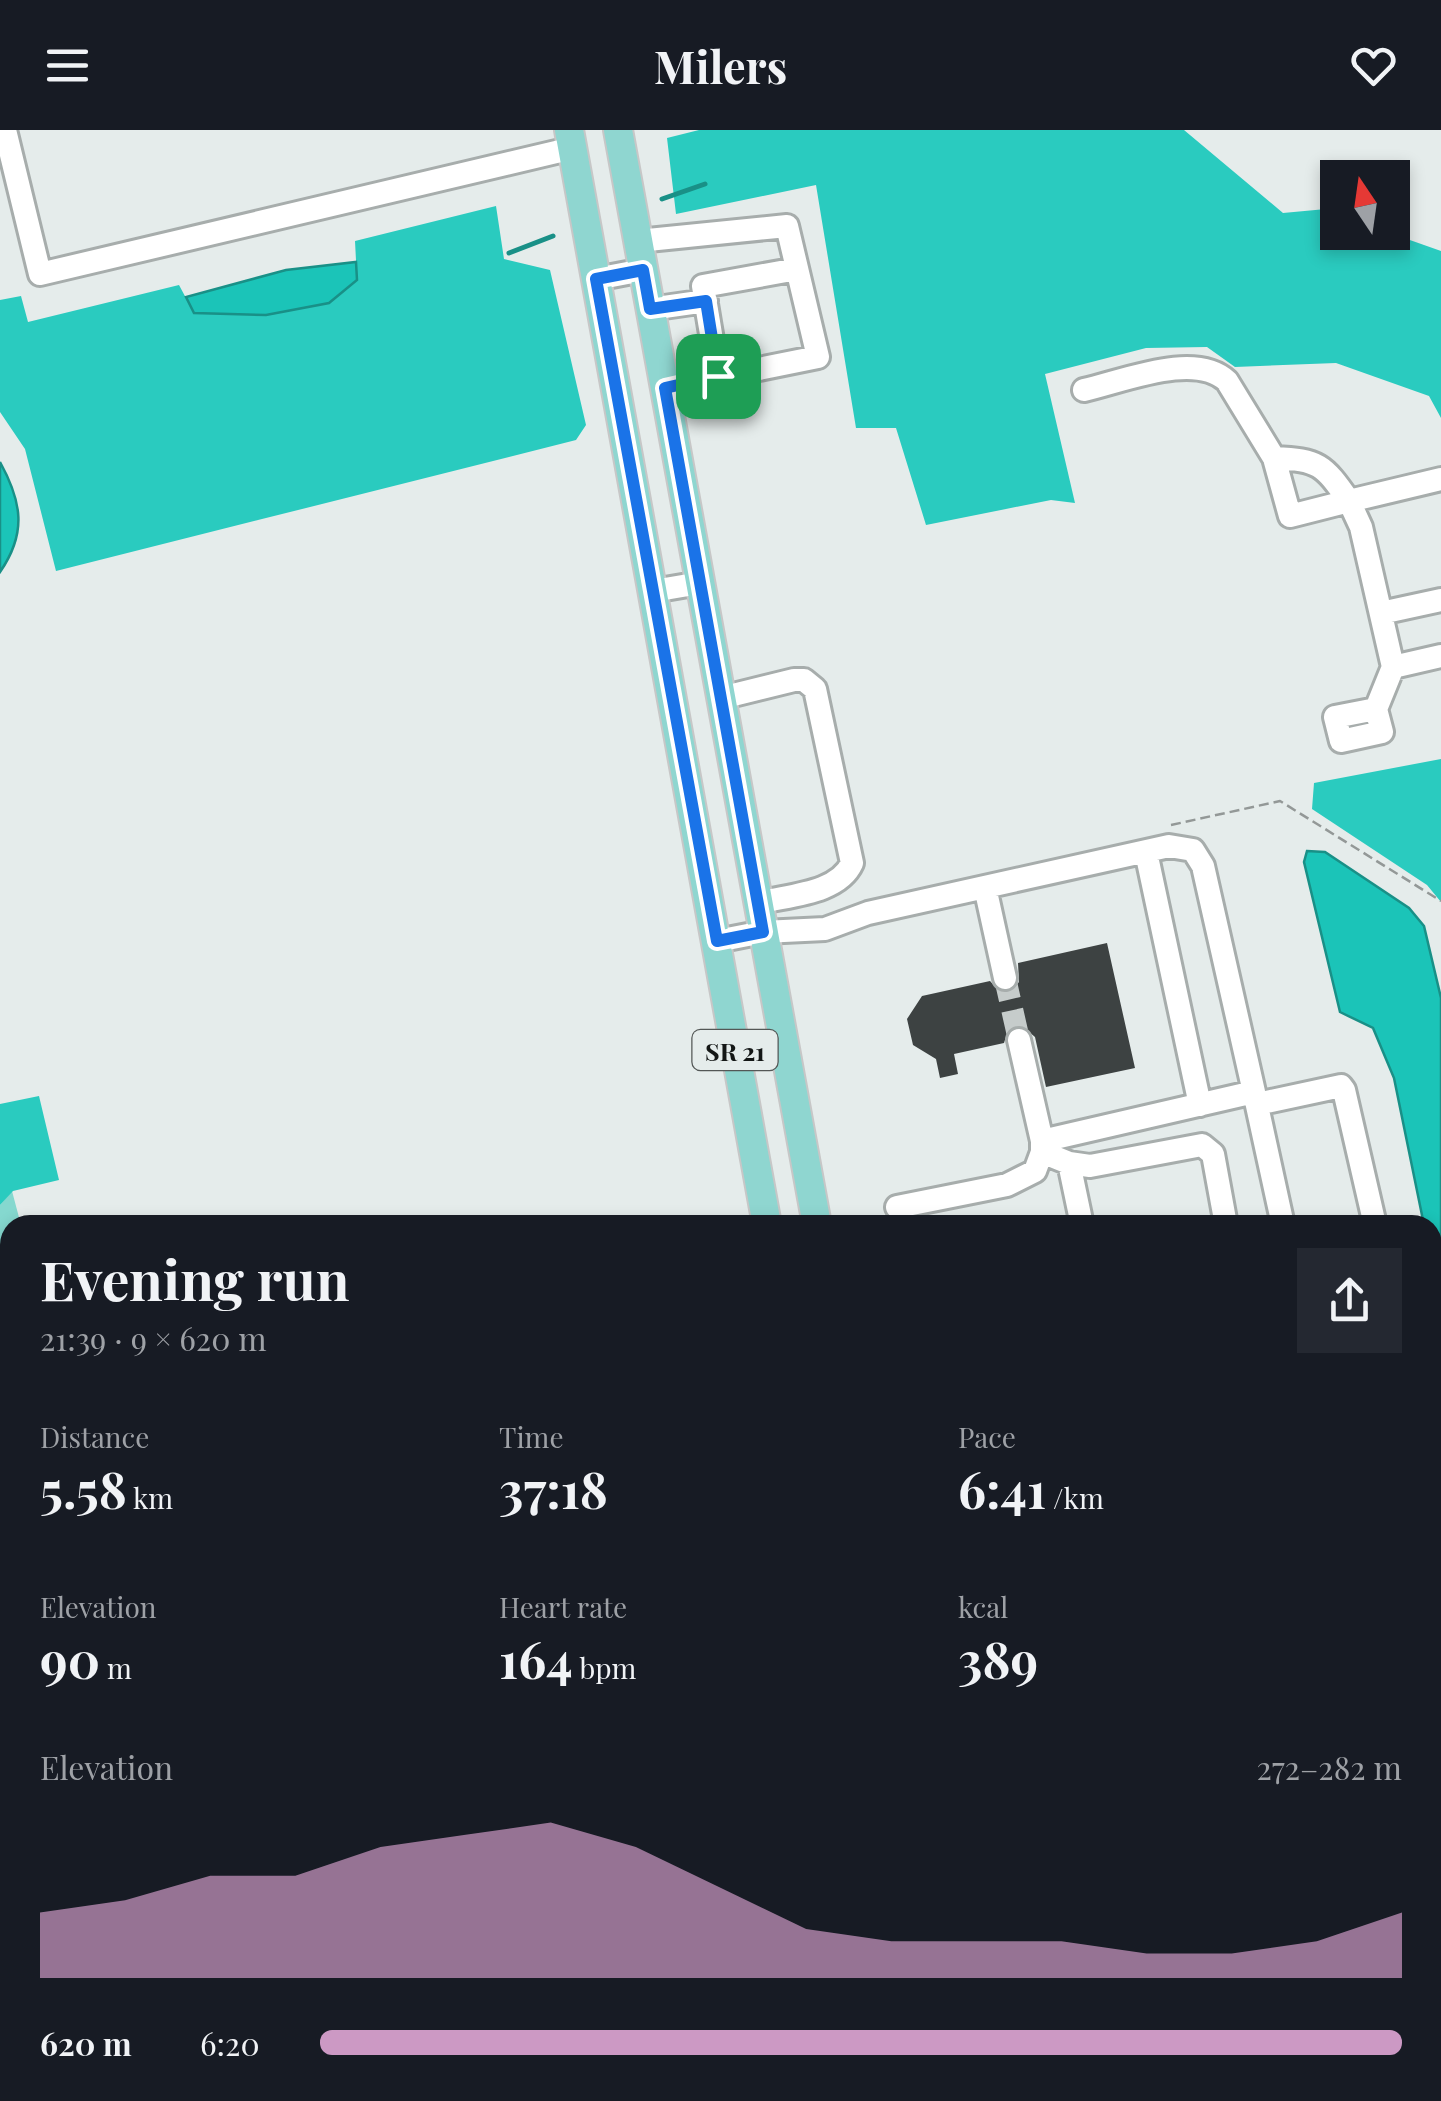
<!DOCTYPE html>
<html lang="en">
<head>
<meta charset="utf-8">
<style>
	body { margin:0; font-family:"Playfair Display",serif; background:#242831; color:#f1f3f6; height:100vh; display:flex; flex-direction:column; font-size:38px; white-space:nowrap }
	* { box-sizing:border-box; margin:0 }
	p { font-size:32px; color:#9ea1a6 }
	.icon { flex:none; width:55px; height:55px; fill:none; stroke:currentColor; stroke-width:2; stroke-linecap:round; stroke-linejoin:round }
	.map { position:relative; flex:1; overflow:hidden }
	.sheet { position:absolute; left:0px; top:1085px; width:1442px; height:888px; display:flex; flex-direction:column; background:#171b24; border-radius:30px 30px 0 0; box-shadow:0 5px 15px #0003 }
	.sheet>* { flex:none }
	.needle { width:65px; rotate:347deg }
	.fabs { position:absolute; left:1320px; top:30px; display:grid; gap:20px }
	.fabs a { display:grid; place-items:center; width:90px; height:90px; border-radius:0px; background:#171b24; box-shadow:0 5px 15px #0003; font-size:50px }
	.pin { position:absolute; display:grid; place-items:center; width:85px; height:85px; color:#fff; margin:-42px; border-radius:20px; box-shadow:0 5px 15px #0006 }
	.round { display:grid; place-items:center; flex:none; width:105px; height:105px; border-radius:0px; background:#242831 }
	.summary { display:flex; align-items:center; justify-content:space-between; height:170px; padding:0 40px }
	h1 { font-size:55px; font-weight:700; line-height:75px }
	.stats { display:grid; grid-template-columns:repeat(3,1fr); gap:15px; height:170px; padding:10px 40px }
	.stats div { display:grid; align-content:center }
	.stats b { font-size:50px; font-weight:700 }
	.stats small { font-size:28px; font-weight:400 }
	.stats p { font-size:28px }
	.chart { height:280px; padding:20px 40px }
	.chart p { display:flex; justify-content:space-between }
	.chart svg { width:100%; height:180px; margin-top:10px; fill:#cc99c4; opacity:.7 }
	ul { padding:0 40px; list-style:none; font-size:32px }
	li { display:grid; grid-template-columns:160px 120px 1fr; align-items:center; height:75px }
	li i { height:25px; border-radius:12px; background:#cc99c4 }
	header { display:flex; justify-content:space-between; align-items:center; height:130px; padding:0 40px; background:#171b24; font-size:45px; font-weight:700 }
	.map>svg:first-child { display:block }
	.green { fill:#85d8cf }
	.forest { fill:#2acbbf }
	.water { fill:#1bc4b8; stroke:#199087; stroke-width:2.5 }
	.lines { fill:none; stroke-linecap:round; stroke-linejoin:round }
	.stream { stroke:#199087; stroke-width:5 }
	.building { fill:#3d4242 }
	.minor-tunnel { stroke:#c6cccb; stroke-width:22; stroke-dasharray:22 11; stroke-linecap:butt }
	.minor-casing { stroke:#a7adac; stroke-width:28 }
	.major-casing { stroke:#c7c7c7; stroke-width:32 }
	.path { stroke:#939897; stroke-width:2.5; stroke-dasharray:10 5; stroke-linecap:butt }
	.minor { stroke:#fff; stroke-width:22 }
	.major { stroke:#8fd6d0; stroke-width:28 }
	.route-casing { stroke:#fff; stroke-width:20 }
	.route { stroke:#1a73e8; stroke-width:12 }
	.labels { text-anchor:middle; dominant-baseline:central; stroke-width:10; stroke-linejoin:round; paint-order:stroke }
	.shield { fill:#e5eceb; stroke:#535756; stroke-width:2.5 }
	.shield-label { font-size:25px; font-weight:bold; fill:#141716 }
</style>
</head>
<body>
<header><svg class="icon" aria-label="menu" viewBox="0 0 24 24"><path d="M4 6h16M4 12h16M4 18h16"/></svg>Milers<svg class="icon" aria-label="heart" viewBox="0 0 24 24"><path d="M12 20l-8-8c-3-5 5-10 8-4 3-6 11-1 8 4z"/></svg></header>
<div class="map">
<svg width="1441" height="1971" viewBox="0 0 1441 1971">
	<rect width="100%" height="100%" fill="#e5eceb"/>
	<!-- green -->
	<path class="green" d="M12,1061L21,1095H10V1515L0,1469V1075Z"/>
	<!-- forest -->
	<path class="forest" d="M699,0H1184L1283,83L1326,79L1337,83L1338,102L1390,103L1441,121V288L1429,266L1336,233L1235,237L1207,217L1146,218L1045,244L1075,373L1051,370L926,395L896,298H856L816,55L676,84L667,8Z
		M496,76L504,129L550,140L586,295L576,310L56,441L25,319L0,282V170L21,166L28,192L179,155L194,183L329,173L357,150L355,111Z
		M1441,629V772L1427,755L1312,679L1314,653Z
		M39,966L59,1050L13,1061L0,1075V974Z
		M1441,1272V1654L1433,1655L1432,1275Z"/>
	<!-- water -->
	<path class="water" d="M356,132L357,150L329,173L266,185L194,183L186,167L286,140Z
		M0,332C22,372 27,403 0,442Z
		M1307,721L1325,722L1409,778L1424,796L1441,868V1181L1433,1138L1432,1095H1424L1394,948L1373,898L1340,882L1304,732Z"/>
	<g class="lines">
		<!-- stream -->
		<path class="stream" d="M662,69L705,54
			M509,123L553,106"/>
	</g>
	<!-- building -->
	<path class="building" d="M1107,813L1135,938L1046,957L1035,907L1022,896L1008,900L1004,913L954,924L958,944L940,948L936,929L913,915L907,889L922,866L990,851L1000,862H1009L1019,852L1018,833Z"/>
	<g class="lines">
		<!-- minor-tunnel -->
		<path class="minor-tunnel" d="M1005,848L1019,910"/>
		<!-- minor casing -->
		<g class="minor-casing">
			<path id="minor" d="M5,0L40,144L573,18
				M638,111L787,96L818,227L665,258
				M596,149L643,140
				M650,179L706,171
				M718,246L703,156L797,139
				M1084,260C1124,251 1195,221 1227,251L1274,328C1319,330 1323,334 1349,371L1290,386L1274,328
				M1441,349L1349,371L1361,397L1393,537L1441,526
				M653,461L700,453
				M1381,483L1441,470
				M721,568L794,550H804L815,559L852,733C838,764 788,765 758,773
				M1376,579L1382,602L1341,611L1335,587L1376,579L1393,537
				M1146,722L1200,975
				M985,757L1005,848
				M717,811L763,802L825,799L868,783L1169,716L1193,720L1203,736L1254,962L1042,1011
				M1254,962L1283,1095
				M1257,974L1341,956L1344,960L1375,1095
				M1042,1022L1069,1033L1090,1036L1202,1015L1213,1024L1226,1095
				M1069,1033L1082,1095
				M897,1077L1007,1055L1035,1041L1042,1022V1011L1019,910
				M0,1519L10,1568
				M0,1600L10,1598
				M0,1898L10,1895
				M698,1962L712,1971
				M736,1971L737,1962"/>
		</g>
		<!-- major casing -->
		<g class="major-casing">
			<path id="major" d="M569,0L767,1095
				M618,0L817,1095
				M819,1971L820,1962
				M867,1971L868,1962"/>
		</g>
		<!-- path -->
		<path class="path" d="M1171,695L1280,671L1441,771"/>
		<!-- minor -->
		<use href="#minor" class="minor"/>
		<!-- major -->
		<use href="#major" class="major"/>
	</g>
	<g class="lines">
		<!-- route casing -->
		<g class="route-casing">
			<path id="route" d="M643,140L650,179L706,171L718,246L665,258L763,802L717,811L596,149Z"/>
		</g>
		<!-- route -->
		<use href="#route" class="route"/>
	</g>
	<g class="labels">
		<!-- shield labels -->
		<rect class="shield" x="692.5" y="900" width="85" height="40" rx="8"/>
		<g class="shield-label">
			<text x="735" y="920">SR 21</text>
		</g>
	</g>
</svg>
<div class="fabs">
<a><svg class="needle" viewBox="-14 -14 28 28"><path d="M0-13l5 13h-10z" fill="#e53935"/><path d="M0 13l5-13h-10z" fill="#9ea1a6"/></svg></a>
</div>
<div class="pin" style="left:718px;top:246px;background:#1e9e55"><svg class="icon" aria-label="arrive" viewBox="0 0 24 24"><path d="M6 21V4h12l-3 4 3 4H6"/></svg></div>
<section class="sheet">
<div class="summary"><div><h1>Evening run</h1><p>21:39 · 9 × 620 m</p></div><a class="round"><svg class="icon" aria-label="share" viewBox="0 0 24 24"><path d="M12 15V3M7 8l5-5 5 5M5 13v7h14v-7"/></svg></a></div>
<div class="stats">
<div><p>Distance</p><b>5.58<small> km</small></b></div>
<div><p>Time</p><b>37:18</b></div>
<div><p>Pace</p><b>6:41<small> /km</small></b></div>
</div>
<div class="stats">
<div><p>Elevation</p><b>90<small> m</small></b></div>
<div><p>Heart rate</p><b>164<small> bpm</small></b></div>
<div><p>kcal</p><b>389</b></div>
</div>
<div class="chart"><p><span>Elevation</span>272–282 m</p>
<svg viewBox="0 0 160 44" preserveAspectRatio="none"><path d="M0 44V28L10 25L20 19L30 19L40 12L50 9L60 6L70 12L80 22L90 32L100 35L110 35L120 35L130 38L140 38L150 35L160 28V44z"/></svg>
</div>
<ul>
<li><b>620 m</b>6:20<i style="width:100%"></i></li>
</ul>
</section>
</div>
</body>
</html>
